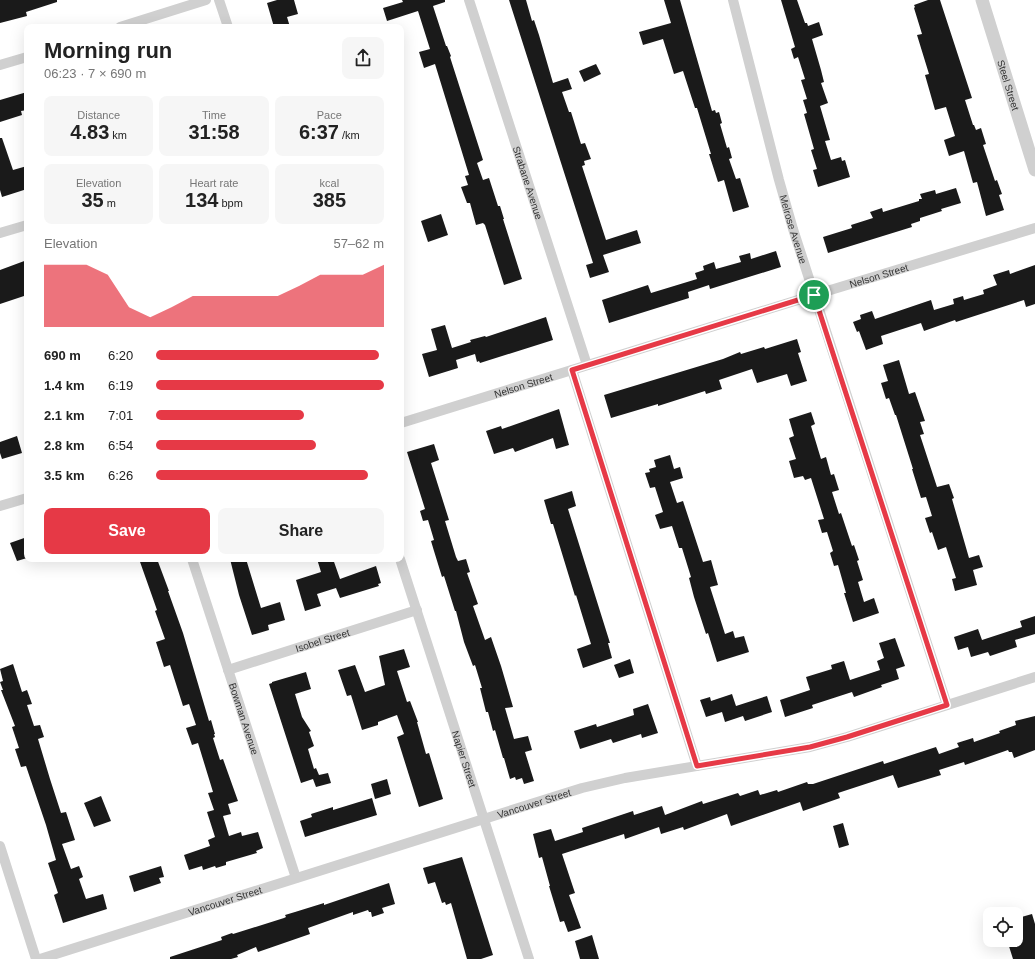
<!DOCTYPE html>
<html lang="en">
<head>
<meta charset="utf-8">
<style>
	body { margin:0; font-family:Helvetica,sans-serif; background:#f6f6f6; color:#222; height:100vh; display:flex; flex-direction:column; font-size:15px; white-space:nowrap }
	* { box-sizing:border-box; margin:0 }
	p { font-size:13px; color:#767676 }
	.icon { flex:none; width:22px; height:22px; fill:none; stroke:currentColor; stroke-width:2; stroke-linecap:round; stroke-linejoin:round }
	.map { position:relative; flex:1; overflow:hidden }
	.details { position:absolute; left:24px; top:24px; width:380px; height:538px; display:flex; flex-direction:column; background:#fff; border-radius:8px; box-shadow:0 4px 16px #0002 }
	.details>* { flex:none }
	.buttons { position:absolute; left:983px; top:907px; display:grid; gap:8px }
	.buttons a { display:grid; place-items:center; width:40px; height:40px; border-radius:8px; background:#fff; box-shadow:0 4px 16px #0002; font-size:20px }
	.pin { position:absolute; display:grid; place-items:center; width:34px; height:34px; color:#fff; margin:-17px; border:2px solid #fff; border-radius:50%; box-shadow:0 1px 4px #0007 }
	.round { display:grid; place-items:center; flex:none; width:42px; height:42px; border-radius:8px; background:#f6f6f6 }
	.headline { display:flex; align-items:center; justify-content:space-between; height:68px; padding:0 20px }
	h1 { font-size:22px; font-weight:600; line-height:30px }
	.figures { display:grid; grid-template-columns:repeat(3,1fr); gap:6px; height:68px; padding:4px 20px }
	.figures div { display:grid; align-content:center; border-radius:8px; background:#f6f6f6; text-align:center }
	.figures b { font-size:20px; font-weight:600 }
	.figures small { font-size:11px; font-weight:400 }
	.figures p { font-size:11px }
	.chart { height:112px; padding:8px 20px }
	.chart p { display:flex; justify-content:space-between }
	.chart svg { width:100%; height:72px; margin-top:4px; fill:#e63946; opacity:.7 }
	.primary-button { display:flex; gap:8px; margin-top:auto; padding:8px 20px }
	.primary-button a { flex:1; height:46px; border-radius:8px; background:#e63946; color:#fff; font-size:16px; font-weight:600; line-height:46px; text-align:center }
	.primary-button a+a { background:#f6f6f6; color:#222 }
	ul { padding:0 20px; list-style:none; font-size:13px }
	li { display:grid; grid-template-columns:64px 48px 1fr; align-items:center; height:30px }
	li i { height:10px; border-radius:5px; background:#e63946 }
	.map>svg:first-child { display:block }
	.building { fill:#1a1a1a }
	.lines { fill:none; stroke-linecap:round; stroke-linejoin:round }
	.minor { stroke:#d0d0d0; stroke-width:10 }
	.tertiary { stroke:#d0d0d0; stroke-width:13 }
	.route-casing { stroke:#fff; stroke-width:8 }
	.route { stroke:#e63946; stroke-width:5 }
	.labels { text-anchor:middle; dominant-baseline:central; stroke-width:4; stroke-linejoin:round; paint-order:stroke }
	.street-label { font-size:10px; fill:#333; stroke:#fff }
</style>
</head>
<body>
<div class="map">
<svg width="1035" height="959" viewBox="0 0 1035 959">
	<rect width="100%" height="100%" fill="#fff"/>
	<!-- building -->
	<path class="building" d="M0,0H57V2L26,12L27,16L0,23Z
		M277,0H294L298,14L287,17L290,27H274L267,3Z
		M402,0H445V2L433,6L446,46H447L451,56L450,57L483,160L477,163L483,180L489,178L498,206H500L504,219H503L522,279L504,285L485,225L483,223L476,225L470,203H467L461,187L468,185L465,176L469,175L435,64L424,68L419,52L430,49L418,11L387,21L383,8L403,2Z
		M509,0H526L532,21L534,20L539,35L553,83L568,78L572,89L562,92L569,112H571L581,144L585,143L591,159L584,161L585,165L582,166L606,240L637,230L641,243L603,255L609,272L590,278L586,265L593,263Z
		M664,0H680L712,111L715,110L716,113L719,112L722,123L720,124L727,148L729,147L732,158L729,159L736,179L740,178L749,207L733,212L724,180L718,182L709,154H711L697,108H695L683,71L674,74L663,39L643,45L639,32L671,23Z
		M781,0H797L805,23H807L808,26L819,22L823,35L812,39L821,70L824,82L821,83L828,103L820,106L830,140L825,141L831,160L841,157L842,161L845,160L850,177L818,187L813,170L817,169L811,150L814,149L804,114L807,113L803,100L807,99L801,80L805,79L798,57L794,59L791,49L795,47Z
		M928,0H940L972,98L965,100L973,125H974L976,130L981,128L986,144L983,145L995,181L997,180L1002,194L999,195L1004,210L986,216L977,182L973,183L964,151L949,156L944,140L955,136L946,107L935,110L925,75L929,74L917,35L922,34L914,8L915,7L914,5Z
		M596,64L601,74L584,82L579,71Z
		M27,92V110L21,111L22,115L0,122V100Z
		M0,138H2L13,170L27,166V189L2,197L0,190Z
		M956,188L961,203L941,209L942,211L920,218V221L911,224L912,227L828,253L823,237L852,228L851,225L873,218L870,212L882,208L883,212L919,201V199H922L920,194L935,190L936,194Z
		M441,214L448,235L428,242L421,221Z
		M776,251L781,267L710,289L709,285L688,292L689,298L609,323L602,300L648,285L651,293L697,279L695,273L704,270L703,266L714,262L716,269L741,262L739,256L750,253L751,259Z
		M27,260V295L0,304V270Z
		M1035,265V304L1026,307L1024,300L956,322L955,320L924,331L921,323L881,336L883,344L866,350L859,331L857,332L853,322L861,319L860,315L872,311L875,319L931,300L934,310L954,304L953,299L963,296L964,300L984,294L983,290L997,285L993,275L1009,270L1010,274Z
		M546,317L553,340L480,363L479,361L477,362L475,354L456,360L458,368L429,377L422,354L437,350L431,329L445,325L452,348L471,342L470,340L485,336L486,337Z
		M797,339L801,352L798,353L807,381L791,386L787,374L757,383L752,369L719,380L722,389L706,394L705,391L658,406V404L611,418L604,395L723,359L740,352L741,354L764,347L765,349Z
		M899,360L909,394L915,392L925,421L920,422L924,434L920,435L937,487L949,484L954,498L952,499L969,558L979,555L983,567L973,570L977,585L955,591L952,579L956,578L946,547L938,550L932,532L930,533L925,518L932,516L926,497L921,498L912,469H913L896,415H895L889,398L886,399L881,383L888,381L883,365Z
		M559,409L569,445L556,449L553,438L515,452L513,448L494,454L486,431L501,426L502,429Z
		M811,412L815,424L811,426L821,459L826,457L831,475L834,474L839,490L832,492L839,514L841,513L852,546L854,545L859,560L857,561L863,580L858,582L864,602L874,598L879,613L853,622L844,593H846L838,565L834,566L830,553L833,551L827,532L822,533L818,520L824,519L811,478L805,480L803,476L794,478L789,461L796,459L789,438L794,436L789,419Z
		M17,436L22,453L2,459L0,453V442Z
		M434,444L439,460L431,463L449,520L445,521L456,557L458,561L466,559L470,572L467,573L478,604L473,606L485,640L491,637L501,666L513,707L505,708L514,739L528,736L532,750L525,752L534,781L524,784L522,778L516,780L515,777L510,779L504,758H503L495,730L493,731L488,712H486L480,688H482L475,665L473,666L464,642L456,611H455L444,576L442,577L434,551L431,541L434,540L428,520L423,521L420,511L425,509L407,452Z
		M670,455L674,469L680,467L683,478L670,482L677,503L683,501L703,562L711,560L718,585L710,587L725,634L733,631L735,638L744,636L749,652L717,662L708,633L706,634L694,597L689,578L691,577L682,548H679L672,526L660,529L655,515L663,512L655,487L650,488L645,473L650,472L649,469L656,467L654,460Z
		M572,491L576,506L568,509L610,643H608L612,658L583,668L577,649L591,644L576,595L575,596L553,524H551L544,500Z
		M27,537V558L17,561L10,543Z
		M139,559H157L169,591H168L183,633L209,721L211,720L215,734H214L215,737L213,738L220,760L223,759L238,801L228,804L231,814L223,816L229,836L241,832L242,836L258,832L263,848L256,851L257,853L226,862V865L216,868L215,866L203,870L202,866L189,870L184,855L210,846L208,840L215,837L207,812L214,810L208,793L213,792L198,743L192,745L186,728L196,725L189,704L183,706L170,665L164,667L156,642L165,639L155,611L157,610Z
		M230,559H246L261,608L280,602L285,620L268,625L269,630L252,635L239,595Z
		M317,559H333L340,579L376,566L381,583L378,584L379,586L340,598L336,588L317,594L321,606L305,611L296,580L321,572Z
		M1035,616V634L1015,640L1017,647L990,656L988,652L971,657L968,647L958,650L954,637L978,629L982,640L1022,627L1020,621Z
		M895,638L905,666L896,669L899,679L881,685L882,687L854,697L852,692L812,705L813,708L785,717L780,700L810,690L806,677L832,669L831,665L844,661L850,680L880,670L877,661L884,658L879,643Z
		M404,649L410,667L397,671L407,702L410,701L418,722H417L426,754L429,753L443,799L419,807L397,737L404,734L397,715L378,722V725L362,730L351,695L347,696L338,670L355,665L365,692L385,685L379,656Z
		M630,659L634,673L619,678L614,665Z
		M13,664L22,692L27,690L32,704L27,705L34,726L40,725L44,737L38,739L50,779L61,813L66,812L75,840L62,844L71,869L79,866L83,877L79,879L86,899L103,894L107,909L63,923L54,895L58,893L48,863L56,860L46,825L26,766L21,767L15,749L19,748L12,727L15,726L1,690H3L0,682L3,681L0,669Z
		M306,672L311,689L295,694L302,717L311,731L309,732L314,746L308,749L314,769L316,768L319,775L328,773L331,783L316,787L313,779L301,783L269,684L272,683V682Z
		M732,694L736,706L767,696L772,712L745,721L743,716L725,722L722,712L706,717L700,700L710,697L711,701Z
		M648,704L658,733L642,738L641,734L613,743L611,739L580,749L574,731L596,724L597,727L634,715L633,709Z
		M1035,716V750L1014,758L1012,752H1009L1008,750L965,765L964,762L939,770L941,775L898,788L893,775L838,793L840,798L803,811L800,802L731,826L727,814L684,830L683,827L661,834L659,827L625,839L624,834L562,854L575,893L569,895L581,928L568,932L564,921L560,922L549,886H550L542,857L539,858L533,834L551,829L555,841L583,832L582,828L633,811L634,815L662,806L665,815L702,801L703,804L738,793L740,796L758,790L760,795L777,790L778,792L807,782L808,784H813L883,761L884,764L936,747L939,754L959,747L957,743L973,738L974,742L1000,733L999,731L1016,725L1015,721Z
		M387,779L391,794L375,799L371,784Z
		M101,796L111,821L94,827L84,803Z
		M372,798L377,815L305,837L300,821L312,817L311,814L333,807V810Z
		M843,823L849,845L839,848L833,826Z
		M462,857L493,955L481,959H467L451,903L446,905L445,902L442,903L435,882L428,884L423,868Z
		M161,866L164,877L159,878L161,883L134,892L129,876Z
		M389,883L395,904L382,908L384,913L372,917L371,912H369L368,910L353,915V912L308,928L310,934L258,952L256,947L237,955L238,957L231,959H170V957L222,940L221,937L232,933L233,934L284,918L286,917L285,915L295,912L324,903V905Z
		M1032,914L1035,924V959H1013L1007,940H1016V924L1020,923L1018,918Z
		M592,935L599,959H580L575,941Z"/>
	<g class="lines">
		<!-- minor -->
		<g class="minor">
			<path d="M219,0L228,27"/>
			<path id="s1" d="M469,0L587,365"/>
			<path id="s2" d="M733,0L779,180L793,229L947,705"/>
			<path d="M120,27L206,0"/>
			<path d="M0,65L27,57"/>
			<path d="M0,233L27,225"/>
			<path d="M572,370L697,766"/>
			<path id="s3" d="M401,423L814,295L1035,228"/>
			<path d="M0,506L27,498"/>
			<path id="s4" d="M192,559L296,878"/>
			<path id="s5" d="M400,559L529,959"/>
			<path id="s6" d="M228,670L417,610"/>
			<path d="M0,846L36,959"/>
			<path id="s7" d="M40,959L582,788L625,778L810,747L847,737L1035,677"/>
		</g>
		<!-- tertiary -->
		<path class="tertiary" id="s8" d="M982,0L1035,170"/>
	</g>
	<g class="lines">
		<!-- route casing -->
		<g class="route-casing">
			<path id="route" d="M814,295L947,705L847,737L810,747L697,766L572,370Z"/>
		</g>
		<!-- route -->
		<use href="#route" class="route"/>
	</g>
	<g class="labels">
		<!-- street labels -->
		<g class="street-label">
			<text stroke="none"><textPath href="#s8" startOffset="89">Steel Street</textPath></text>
			<text stroke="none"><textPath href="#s1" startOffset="192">Strabane Avenue</textPath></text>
			<text stroke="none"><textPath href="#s2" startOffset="237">Melrose Avenue</textPath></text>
			<text stroke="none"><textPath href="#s3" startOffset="500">Nelson Street</textPath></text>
			<text stroke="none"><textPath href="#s3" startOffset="128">Nelson Street</textPath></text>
			<text stroke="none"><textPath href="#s6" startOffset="99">Isobel Street</textPath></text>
			<text stroke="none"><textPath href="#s4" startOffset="168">Bowman Avenue</textPath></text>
			<text stroke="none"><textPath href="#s5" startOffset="210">Napier Street</textPath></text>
			<text stroke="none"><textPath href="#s7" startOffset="518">Vancouver Street</textPath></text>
			<text stroke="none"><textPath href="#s7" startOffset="194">Vancouver Street</textPath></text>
		</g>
	</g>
</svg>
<div class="buttons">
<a><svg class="icon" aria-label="locate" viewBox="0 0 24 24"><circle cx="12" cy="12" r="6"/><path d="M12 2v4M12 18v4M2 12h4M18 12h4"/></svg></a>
</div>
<div class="pin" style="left:814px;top:295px;background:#1e9e55"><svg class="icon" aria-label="arrive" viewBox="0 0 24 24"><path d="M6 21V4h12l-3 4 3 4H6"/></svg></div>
<section class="details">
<div class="headline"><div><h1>Morning run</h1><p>06:23 · 7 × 690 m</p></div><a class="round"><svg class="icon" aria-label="share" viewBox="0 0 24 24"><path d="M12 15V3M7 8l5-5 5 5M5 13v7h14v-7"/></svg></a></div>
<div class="figures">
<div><p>Distance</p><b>4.83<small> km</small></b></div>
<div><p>Time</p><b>31:58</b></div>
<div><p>Pace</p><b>6:37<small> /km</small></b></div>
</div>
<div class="figures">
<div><p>Elevation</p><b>35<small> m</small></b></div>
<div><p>Heart rate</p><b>134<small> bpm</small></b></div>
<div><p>kcal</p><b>385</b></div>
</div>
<div class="chart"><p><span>Elevation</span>57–62 m</p>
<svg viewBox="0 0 160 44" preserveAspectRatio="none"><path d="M0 44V6L10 6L20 6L30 12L40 32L50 38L60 32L70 25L80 25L90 25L100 25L110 25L120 19L130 12L140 12L150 12L160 6V44z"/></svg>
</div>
<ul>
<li><b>690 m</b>6:20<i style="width:98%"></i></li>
<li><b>1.4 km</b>6:19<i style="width:100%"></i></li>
<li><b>2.1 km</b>7:01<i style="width:65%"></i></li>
<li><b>2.8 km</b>6:54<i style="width:70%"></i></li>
<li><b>3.5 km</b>6:26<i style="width:93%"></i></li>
</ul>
<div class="primary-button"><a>Save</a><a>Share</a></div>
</section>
</div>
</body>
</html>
